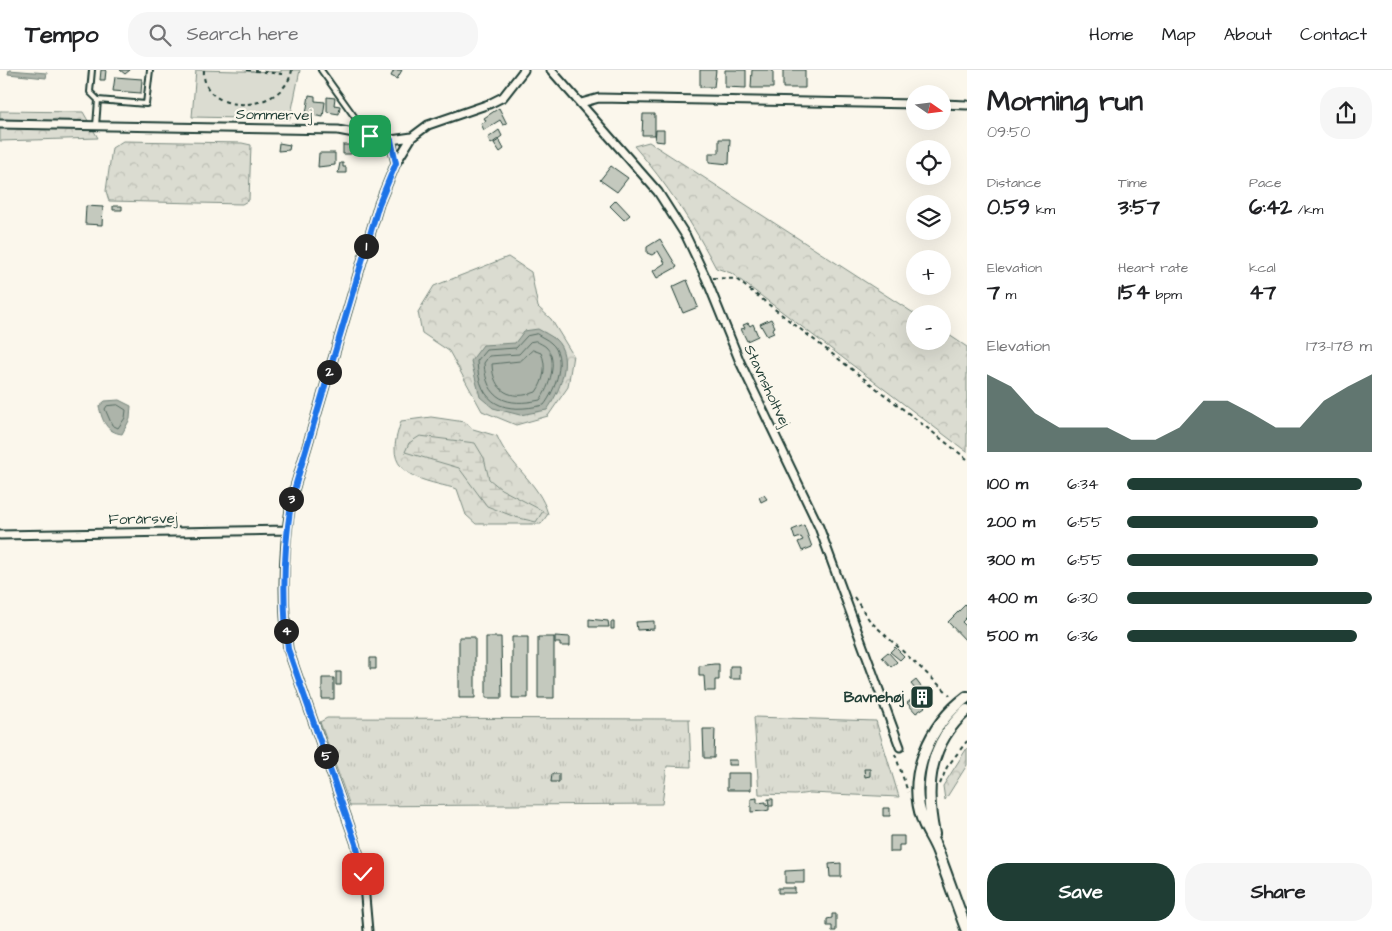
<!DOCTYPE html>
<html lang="en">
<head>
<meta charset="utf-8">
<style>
	body { margin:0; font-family:"Architects Daughter",sans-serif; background:#f6f6f6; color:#202124; height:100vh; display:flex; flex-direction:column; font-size:19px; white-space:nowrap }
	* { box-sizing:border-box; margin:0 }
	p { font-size:16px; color:#757577 }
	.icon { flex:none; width:28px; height:28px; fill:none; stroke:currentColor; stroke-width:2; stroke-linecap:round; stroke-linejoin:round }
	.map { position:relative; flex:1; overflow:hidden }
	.side { display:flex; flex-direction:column; background:#fff; width:425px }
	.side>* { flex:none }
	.needle { width:32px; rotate:104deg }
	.buttons { position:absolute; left:906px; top:15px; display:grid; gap:10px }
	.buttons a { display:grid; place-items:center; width:45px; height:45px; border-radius:50%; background:#fff; box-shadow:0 5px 20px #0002; font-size:25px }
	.pin { position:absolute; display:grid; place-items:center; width:42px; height:42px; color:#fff; margin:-21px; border-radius:10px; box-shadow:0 2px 8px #0006 }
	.km { position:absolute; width:25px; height:25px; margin:-12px; border-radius:50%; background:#222; color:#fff; font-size:14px; line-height:25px; text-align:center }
	.round { display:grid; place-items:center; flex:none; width:52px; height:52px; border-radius:20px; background:#f6f6f6 }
	.head { display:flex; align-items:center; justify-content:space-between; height:85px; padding:0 20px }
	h1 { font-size:28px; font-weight:700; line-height:38px }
	.metrics { display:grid; grid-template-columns:repeat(3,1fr); gap:8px; height:85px; padding:5px 20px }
	.metrics div { display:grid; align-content:center }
	.metrics b { font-size:21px; font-weight:700 }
	.metrics small { font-size:14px; font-weight:400 }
	.metrics p { font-size:14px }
	.chart { height:140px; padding:10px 20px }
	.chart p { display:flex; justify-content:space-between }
	.chart svg { width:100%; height:90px; margin-top:5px; fill:#1f3d34; opacity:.7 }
	.action { display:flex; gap:10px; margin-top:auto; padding:10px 20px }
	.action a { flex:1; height:58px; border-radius:20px; background:#1f3d34; color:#fff; font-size:20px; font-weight:700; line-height:58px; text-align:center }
	.action a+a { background:#f6f6f6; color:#202124 }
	ul { padding:0 20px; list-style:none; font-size:16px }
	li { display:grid; grid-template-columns:80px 60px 1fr; align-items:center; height:38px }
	li i { height:12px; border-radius:6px; background:#1f3d34 }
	header { display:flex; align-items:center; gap:30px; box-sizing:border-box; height:70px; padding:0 25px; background:#fff; border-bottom:1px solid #e0e0e0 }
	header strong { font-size:24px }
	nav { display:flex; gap:28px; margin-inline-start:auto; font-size:18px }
	.search { width:350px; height:45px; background:#f6f6f6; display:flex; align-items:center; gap:12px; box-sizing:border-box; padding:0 18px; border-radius:20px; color:#757577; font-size:19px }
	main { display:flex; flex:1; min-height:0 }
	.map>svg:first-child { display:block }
	.grass { fill:url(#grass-tufts); stroke:#7d8c82 }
	.forest { fill:url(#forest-crowns); stroke:#7d8c82 }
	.wetland { fill:url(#wetland-marsh); stroke:#7d8c82 }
	.park { fill:#dbdcd1; stroke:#7d8c82 }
	.water { fill:#adb4aa; stroke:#74847b }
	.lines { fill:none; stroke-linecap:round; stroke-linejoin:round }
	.shore { stroke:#586d63; stroke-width:1 }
	.building { fill:#c4c9be; stroke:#1f3d34 }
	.service-casing { stroke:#1f3d34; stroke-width:8 }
	.minor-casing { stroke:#1f3d34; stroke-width:11 }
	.secondary-casing { stroke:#1f3d34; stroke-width:14 }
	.path { stroke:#1f3d34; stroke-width:2; stroke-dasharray:4 4; stroke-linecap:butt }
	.service { stroke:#fbf7ec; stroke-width:4 }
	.minor { stroke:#fbf7ec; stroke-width:7 }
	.secondary { stroke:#fbf7ec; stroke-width:10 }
	.route-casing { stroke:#fff; stroke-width:10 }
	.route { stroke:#1a73e8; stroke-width:6 }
	.labels { text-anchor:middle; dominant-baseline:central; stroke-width:4.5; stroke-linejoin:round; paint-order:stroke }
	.street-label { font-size:15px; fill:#1f3d34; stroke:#fbf7ec }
	.poi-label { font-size:15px; font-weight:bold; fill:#1f3d34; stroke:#fbf7ec; text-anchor:end }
</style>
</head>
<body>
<header>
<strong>Tempo</strong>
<div class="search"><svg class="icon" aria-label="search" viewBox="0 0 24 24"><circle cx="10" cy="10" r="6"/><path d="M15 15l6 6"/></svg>Search here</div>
<nav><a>Home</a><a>Map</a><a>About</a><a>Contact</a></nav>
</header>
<main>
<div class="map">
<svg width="967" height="861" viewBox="0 0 967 861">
	<defs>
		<pattern id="grass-tufts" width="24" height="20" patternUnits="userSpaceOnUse" patternTransform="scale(1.25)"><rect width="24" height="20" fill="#dbdcd1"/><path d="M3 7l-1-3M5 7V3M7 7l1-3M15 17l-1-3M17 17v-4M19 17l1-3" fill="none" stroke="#bcbeb4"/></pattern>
		<pattern id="forest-crowns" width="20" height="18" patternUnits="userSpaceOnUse" patternTransform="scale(1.25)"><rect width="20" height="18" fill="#dbdcd1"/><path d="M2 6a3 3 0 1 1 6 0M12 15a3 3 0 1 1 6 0" fill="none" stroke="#bcbeb4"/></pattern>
		<pattern id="wetland-marsh" width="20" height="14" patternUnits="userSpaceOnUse" patternTransform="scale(1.25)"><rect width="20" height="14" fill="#dbdcd1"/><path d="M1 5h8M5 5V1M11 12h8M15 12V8" fill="none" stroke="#bcbeb4"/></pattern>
	</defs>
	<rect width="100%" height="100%" fill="#fbf7ec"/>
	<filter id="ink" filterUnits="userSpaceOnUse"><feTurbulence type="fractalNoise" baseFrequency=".02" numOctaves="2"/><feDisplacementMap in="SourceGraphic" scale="10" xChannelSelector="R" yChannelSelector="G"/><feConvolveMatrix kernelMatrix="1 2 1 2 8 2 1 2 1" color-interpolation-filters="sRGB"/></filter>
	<g filter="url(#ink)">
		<!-- grass -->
		<path class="grass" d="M754,647L876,651L899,727L810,723L795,725L759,724Z
			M327,648L689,649L691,697L667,696L662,734L350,736L320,652Z"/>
		<!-- forest -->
		<path class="forest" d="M0,41L83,42L98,68L0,71Z
			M123,71L242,73L251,75L249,130L242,134L109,131L106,121L112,78Z
			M649,72L915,244V271H942L943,261L967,277V382L731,203L716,198C693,154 667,114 634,76Z
			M508,187L531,202L538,237L551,249L573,285L568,317L548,346L516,355L482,341L449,281L422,263L418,242L434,216Z
			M431,347L465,352L473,359L497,366C510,397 539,412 548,444L541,454H476L466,445L457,419C434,412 394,409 395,378C395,369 399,359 401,351Z
			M967,678V695L945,730L943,716Z"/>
		<!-- wetland -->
		<path class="wetland" d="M420,366L475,373L484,388L489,409L501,419L543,441L536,452L515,447L487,436L459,398L405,382L409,373Z"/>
		<!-- park -->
		<path class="park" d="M196,0L281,2V0H300L290,49L192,47Z"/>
		<!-- water -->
		<path class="water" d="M9,0L47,3L46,8L8,4Z
			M538,259C543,262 550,265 555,269C575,287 559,323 547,340L520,345L493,338L480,327L471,291L483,275L515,273L524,261Z
			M119,330L131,336L130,349L122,364C106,362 102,350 99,336L105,331Z"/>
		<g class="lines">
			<!-- shore -->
			<path class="shore" d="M537,264C541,267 547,269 551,273C568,287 555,321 544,335C504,344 479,336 477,291L486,280L516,278L527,266Z
				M536,271C539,273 544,275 546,277C559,290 549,318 540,330C507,337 486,330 484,293L489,286L519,284L530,272Z
				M533,280L541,283C547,295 544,311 536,322C511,331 493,322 492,294L520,291Z
				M118,335L126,340L125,348L118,358L112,355L105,339L107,336Z"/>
		</g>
		<!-- building -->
		<path class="building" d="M101,0H106L105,10H100Z
			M120,0H130L125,4Z
			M394,0H402L397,9L391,6Z
			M700,0H716L714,17H700Z
			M725,0H746V18L725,17Z
			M752,0H773V18H751Z
			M783,0H805V18H783Z
			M115,7L142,9L141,23L113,21Z
			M309,25L315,26V31L325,32L323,47L306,44Z
			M327,27L335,28L334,35L340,36L339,44L327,42Z
			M499,38L507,54L503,55L500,50L484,60L481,54L486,51L484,48Z
			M643,44H655V65H642Z
			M499,60L502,66L491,74L488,68Z
			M656,60H664V72L655,71Z
			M719,69H730L729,94L709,92V83H719Z
			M499,70L504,79L500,82L494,73Z
			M279,73L290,75L289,80L278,81Z
			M343,75H351V84H343Z
			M319,83H335V95L318,97Z
			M340,93H343V97H346V103H338Z
			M611,96L628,108L617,122L600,110Z
			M616,130L630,145L624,150L610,136Z
			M86,136L103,137L102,155L85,154Z
			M113,136H122V140H113Z
			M660,169L677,197L657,208L653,201L665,193L658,181L652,185L647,183V177Z
			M687,210L698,237L683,243L672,217Z
			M771,249L775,257L772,259L774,263L767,266L760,254Z
			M748,253L750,256L753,254L758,266L747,271L741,259L745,258L743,255Z
			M764,425L767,429L761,432L759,427Z
			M804,455L812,477L802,481L798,472L803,470L801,467L795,469L792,460Z
			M967,533V547L962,552L967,557V572L948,552Z
			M589,549L608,551L609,557H589Z
			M654,551V559L637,560L636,552Z
			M611,552H614V559H611Z
			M555,566L570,567V576H560V573H555Z
			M459,567H475V628H459Z
			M486,567H501L502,628H486Z
			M512,567H528V628H512Z
			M538,567H554V628H538Z
			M895,577L904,586L900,590L890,582Z
			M888,582L897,592L891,597L882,587Z
			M370,588H376V599H370Z
			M714,594H719V610H715V621H705L704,606H699V596Z
			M730,596H740V609H730Z
			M336,602H341V615H336Z
			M322,608H334V629H322Z
			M916,610L931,630L924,636L925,637L916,643L907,633L919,624L911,614Z
			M703,659H715L714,688H704Z
			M728,690H737V695H728Z
			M864,699H870V706L865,707Z
			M727,703H751V720H727Z
			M552,704H559V712H551Z
			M757,728V733L766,732V736L769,735L768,729H773V736H769V740L764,741L751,742V729Z
			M883,738H890V746H883Z
			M890,766H904V775H899V782H890Z
			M841,793V807H830L829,794Z
			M804,800V813H785V801Z
			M778,818H795V823H778Z
			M832,844H836V861H832V856H827V849L832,848Z"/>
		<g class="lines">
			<!-- service casing -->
			<g class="service-casing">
				<path id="service" d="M92,0L90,22L98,30
					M321,0L359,53L369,64
					M96,56L98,30L146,34L150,0"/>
			</g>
			<!-- minor casing -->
			<g class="minor-casing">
				<path id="minor" d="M551,0L658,122L686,166L706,208L740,292L819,457L900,677
					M581,33L599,28L915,34
					M942,34L967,35
					M0,54L338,60L391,70L412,67L428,55L489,34L503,27L524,0
					M391,70L396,93
					M0,465L286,460
					M368,861L363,804L356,774L288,579C282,529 283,476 292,427L379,134L396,93L412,67"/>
			</g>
			<!-- secondary casing -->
			<g class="secondary-casing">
				<path id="secondary" d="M934,764C924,716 929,673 967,640
					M967,861C957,835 948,808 938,782C934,771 927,762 923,751C906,706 930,654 967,627"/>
			</g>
			<!-- path -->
			<path class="path" d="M204,0C200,47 284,44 292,0
				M247,0L282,4L283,0
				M713,208L736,209L967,389
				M854,527L870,551L950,625
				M895,684L908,722
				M940,714L947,697L967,671"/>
			<!-- service -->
			<use href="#service" class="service"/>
			<!-- minor -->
			<use href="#minor" class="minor"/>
			<!-- secondary -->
			<use href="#secondary" class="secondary"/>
		</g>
	</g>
	<g class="lines" filter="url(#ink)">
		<!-- route casing -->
		<g class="route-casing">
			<path id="route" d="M363,804L356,774L288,579C282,530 284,476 292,427L379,134L396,93L391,70L370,66"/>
		</g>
		<!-- route -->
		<use href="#route" class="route"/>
	</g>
	<!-- icons -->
	<defs>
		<g id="building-square" transform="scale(1.25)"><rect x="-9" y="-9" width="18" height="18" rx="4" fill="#1f3d34" stroke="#fbf7ec"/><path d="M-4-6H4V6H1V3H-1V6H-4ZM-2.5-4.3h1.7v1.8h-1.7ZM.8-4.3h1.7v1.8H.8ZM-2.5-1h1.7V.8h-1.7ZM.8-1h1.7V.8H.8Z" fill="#fff"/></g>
	</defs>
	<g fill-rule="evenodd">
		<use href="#building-square" x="922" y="627"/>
	</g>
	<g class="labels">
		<!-- street labels -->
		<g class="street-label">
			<text transform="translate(274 45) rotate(1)">Sommervej</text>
			<text transform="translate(767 316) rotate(65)">Stavnsholtvej</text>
			<text transform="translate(143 449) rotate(-1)">Forårsvej</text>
		</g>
		<!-- poi labels -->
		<g class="poi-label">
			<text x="904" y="627">Bavnehøj</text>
		</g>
	</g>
</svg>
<div class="buttons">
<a><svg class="needle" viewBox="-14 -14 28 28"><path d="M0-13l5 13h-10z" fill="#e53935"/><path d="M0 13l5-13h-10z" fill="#757577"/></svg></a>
<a><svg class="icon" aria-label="locate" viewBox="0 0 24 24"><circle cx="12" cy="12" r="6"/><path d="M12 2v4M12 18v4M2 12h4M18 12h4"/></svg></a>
<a><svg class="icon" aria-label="layers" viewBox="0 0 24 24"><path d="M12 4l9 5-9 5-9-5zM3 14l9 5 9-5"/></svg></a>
<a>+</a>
<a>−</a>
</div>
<div class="pin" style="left:370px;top:66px;background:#1e9e55"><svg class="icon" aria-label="arrive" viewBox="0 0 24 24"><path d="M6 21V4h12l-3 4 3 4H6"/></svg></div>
<div class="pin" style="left:363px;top:804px;background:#d93025"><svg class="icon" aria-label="check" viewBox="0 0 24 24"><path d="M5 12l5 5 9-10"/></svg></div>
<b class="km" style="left:366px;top:176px">1</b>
<b class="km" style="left:329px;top:302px">2</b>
<b class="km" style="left:291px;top:429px">3</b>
<b class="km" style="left:286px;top:561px">4</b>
<b class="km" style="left:326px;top:686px">5</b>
</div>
<section class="side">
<div class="head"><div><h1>Morning run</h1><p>09:50</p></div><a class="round"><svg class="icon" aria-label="share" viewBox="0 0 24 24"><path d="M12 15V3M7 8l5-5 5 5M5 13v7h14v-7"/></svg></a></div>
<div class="metrics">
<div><p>Distance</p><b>0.59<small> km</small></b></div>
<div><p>Time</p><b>3:57</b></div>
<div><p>Pace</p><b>6:42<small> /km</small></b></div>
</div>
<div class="metrics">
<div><p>Elevation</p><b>7<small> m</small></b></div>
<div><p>Heart rate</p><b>154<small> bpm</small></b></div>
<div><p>kcal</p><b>47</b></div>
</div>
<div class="chart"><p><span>Elevation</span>173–178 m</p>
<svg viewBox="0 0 160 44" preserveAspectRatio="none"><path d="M0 44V6L10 12L20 25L30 32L40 32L50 32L60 38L70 38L80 32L90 19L100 19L110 25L120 32L130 32L140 19L150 12L160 6V44z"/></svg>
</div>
<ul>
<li><b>100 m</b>6:34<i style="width:96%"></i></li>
<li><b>200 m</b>6:55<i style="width:78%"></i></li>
<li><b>300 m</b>6:55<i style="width:78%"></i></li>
<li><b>400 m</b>6:30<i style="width:100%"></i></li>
<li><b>500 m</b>6:36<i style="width:94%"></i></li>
</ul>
<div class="action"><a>Save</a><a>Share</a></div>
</section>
</main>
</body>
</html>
